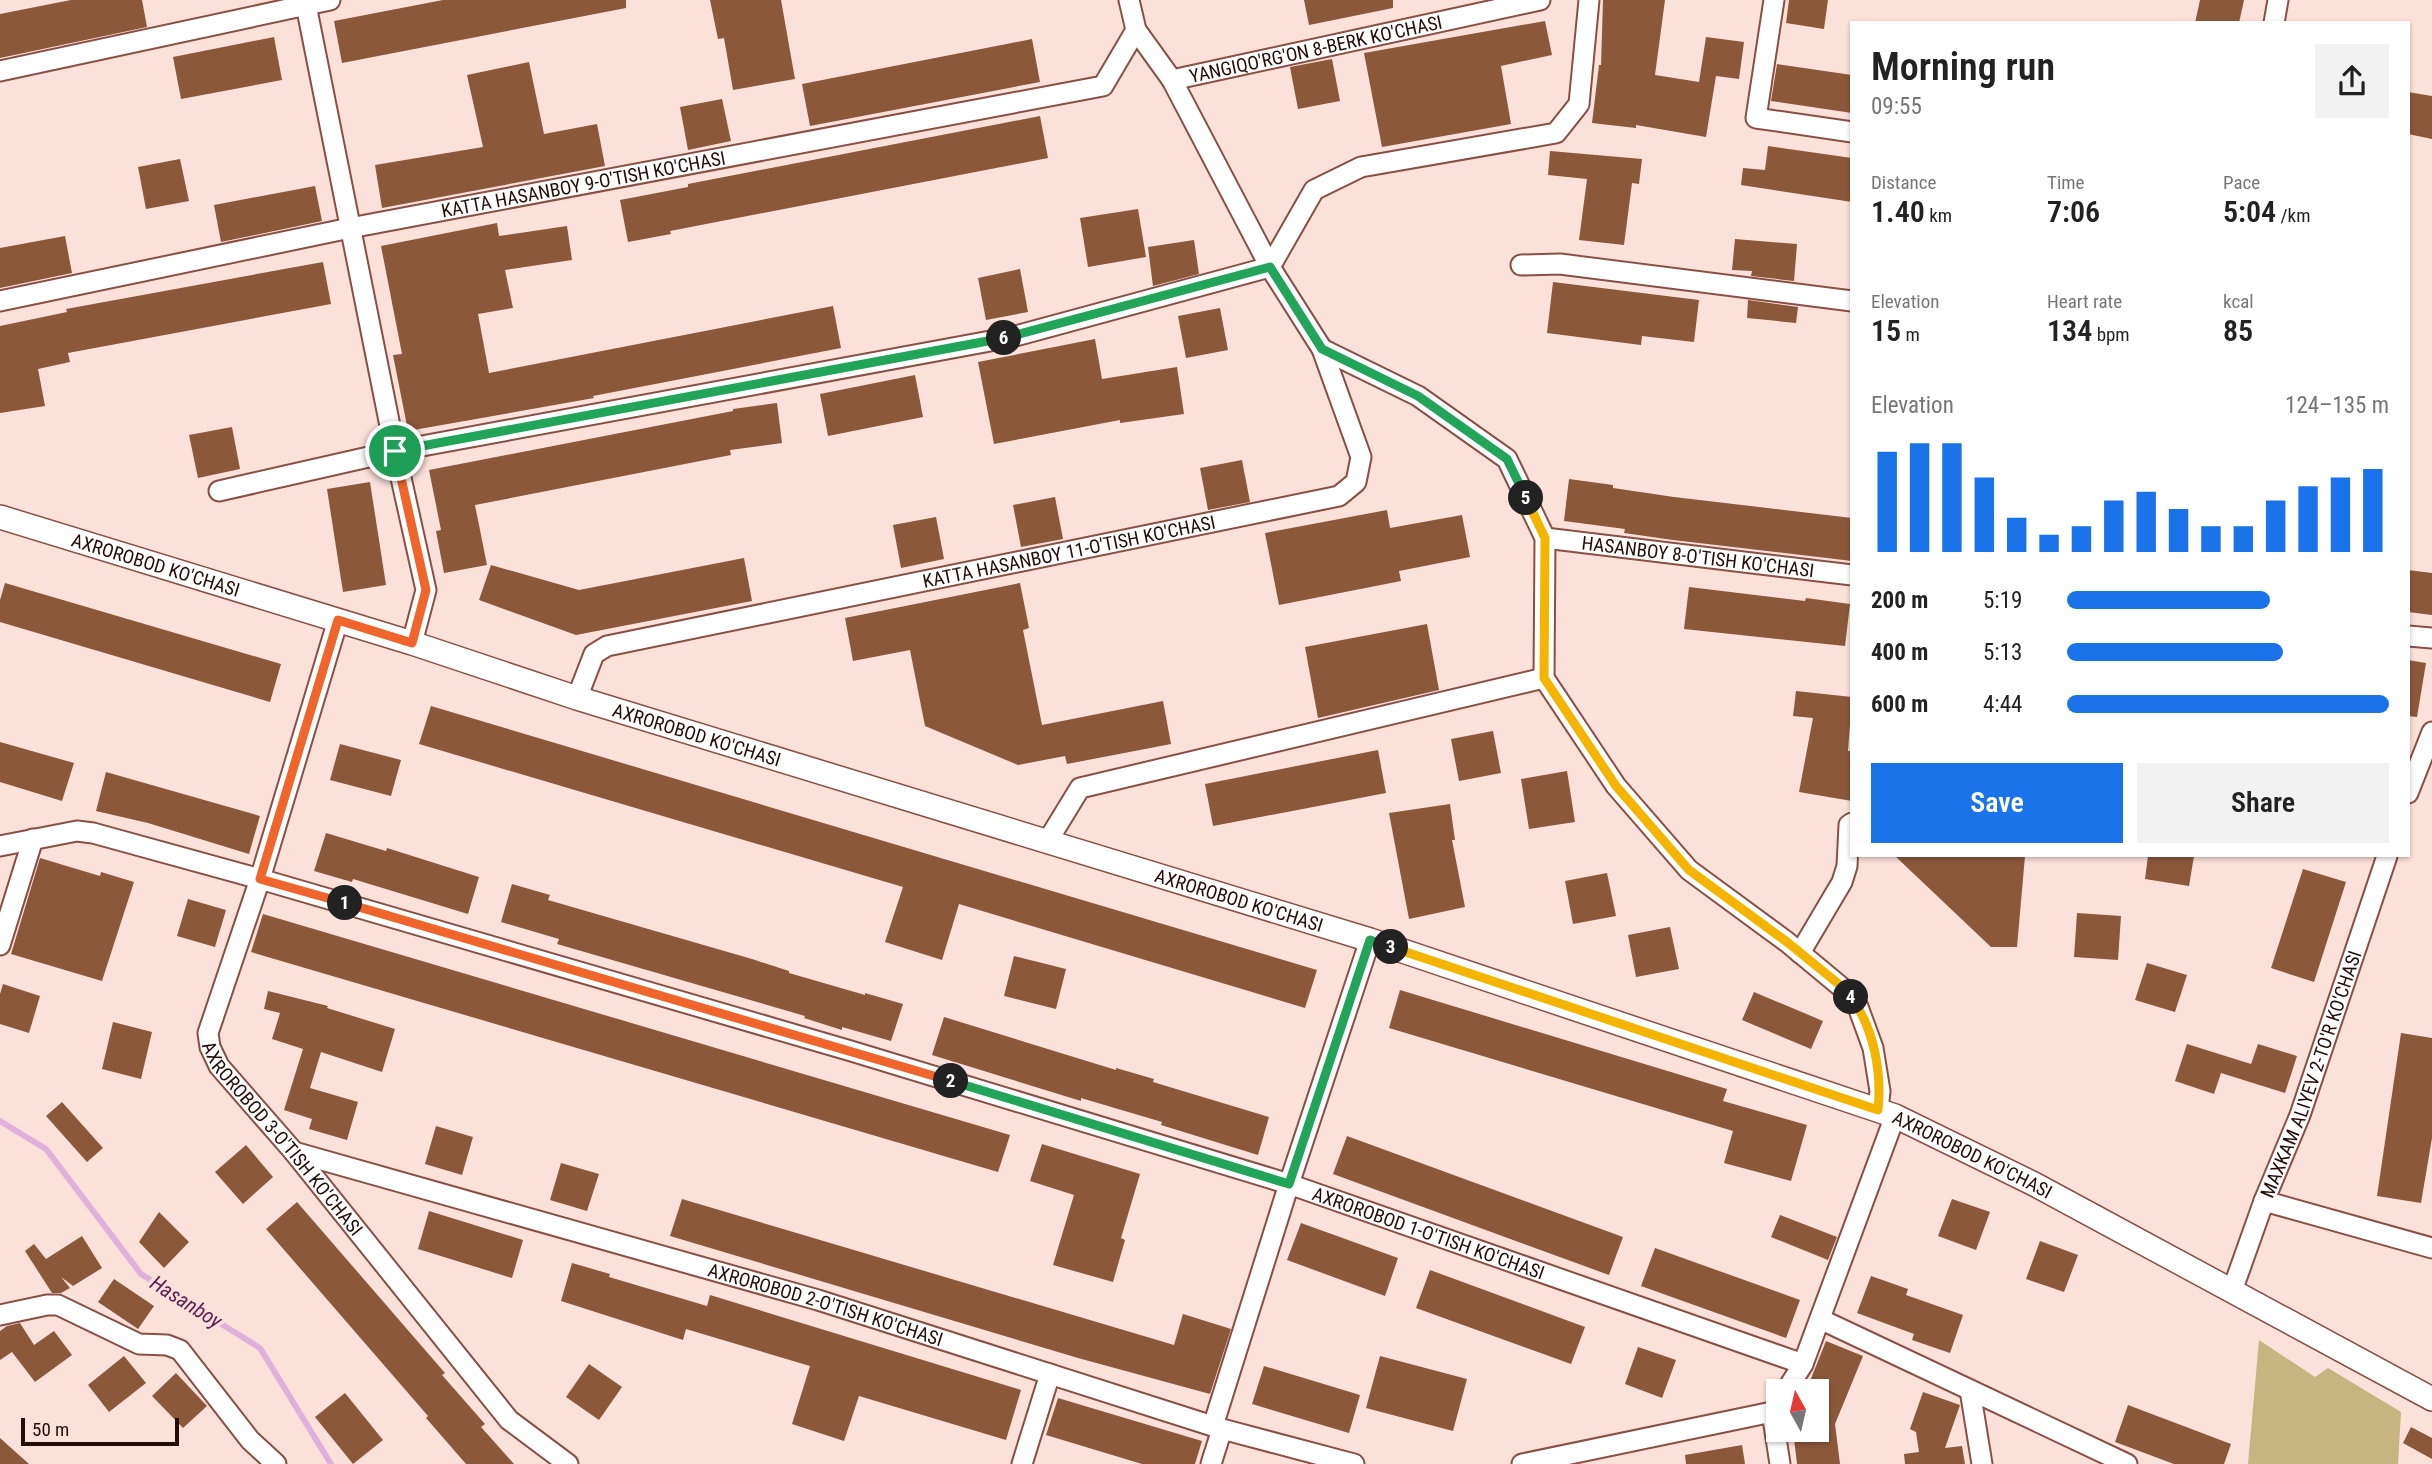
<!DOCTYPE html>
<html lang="en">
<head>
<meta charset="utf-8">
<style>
	body { margin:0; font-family:"Roboto Condensed",sans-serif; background:#f2f2f2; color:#222; height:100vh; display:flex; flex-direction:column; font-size:26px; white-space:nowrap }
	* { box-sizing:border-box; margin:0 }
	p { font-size:23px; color:#767676 }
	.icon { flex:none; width:38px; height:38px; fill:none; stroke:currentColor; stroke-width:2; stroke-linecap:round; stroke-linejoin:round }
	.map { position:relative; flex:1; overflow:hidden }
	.panel { position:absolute; left:1850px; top:21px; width:560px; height:836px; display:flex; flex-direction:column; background:#fff; border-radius:0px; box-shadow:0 2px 5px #0004 }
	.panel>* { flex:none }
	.needle { width:46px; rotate:352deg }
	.buttons { position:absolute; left:1766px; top:1379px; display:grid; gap:14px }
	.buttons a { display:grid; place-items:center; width:63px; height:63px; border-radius:0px; background:#fff; box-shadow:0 2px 5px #0004; font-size:35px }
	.scale { position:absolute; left:21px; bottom:18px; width:158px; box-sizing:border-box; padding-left:7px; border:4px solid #240d09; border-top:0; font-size:19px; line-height:24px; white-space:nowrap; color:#240d09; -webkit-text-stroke:5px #fce0da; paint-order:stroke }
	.pin { position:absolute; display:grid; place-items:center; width:60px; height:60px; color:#fff; margin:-30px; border:4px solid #fff; border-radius:50%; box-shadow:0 2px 7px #0007 }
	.km { position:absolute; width:35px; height:35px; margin:-18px; border-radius:50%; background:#222; color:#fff; font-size:19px; line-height:35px; text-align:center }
	.round { display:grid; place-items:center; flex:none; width:74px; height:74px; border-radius:0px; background:#f2f2f2 }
	.head { display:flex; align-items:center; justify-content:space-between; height:119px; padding:0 21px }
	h1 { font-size:38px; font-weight:600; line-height:52px }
	.stats { display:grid; grid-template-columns:repeat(3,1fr); gap:10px; height:119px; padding:7px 21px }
	.stats div { display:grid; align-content:center }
	.stats b { font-size:30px; font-weight:600 }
	.stats small { font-size:19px; font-weight:400 }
	.stats p { font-size:19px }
	.chart { height:196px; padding:14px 21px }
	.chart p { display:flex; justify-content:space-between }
	.chart svg { width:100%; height:126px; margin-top:7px; stroke:#1a73e8; stroke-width:6 }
	.action { display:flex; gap:14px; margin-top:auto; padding:14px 21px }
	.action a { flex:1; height:80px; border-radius:0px; background:#1a73e8; color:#fff; font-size:28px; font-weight:600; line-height:80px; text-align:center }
	.action a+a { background:#f2f2f2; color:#222 }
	ul { padding:0 21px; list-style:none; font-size:23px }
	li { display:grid; grid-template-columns:112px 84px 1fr; align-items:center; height:52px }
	li i { height:18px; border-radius:9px; background:#1a73e8 }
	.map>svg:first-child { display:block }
	.green { fill:#c7b480 }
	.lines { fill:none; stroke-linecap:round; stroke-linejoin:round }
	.stream { stroke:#e1b0da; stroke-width:6 }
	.building { fill:#8b583a }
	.minor-casing { stroke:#894f45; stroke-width:23 }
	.tertiary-casing { stroke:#894f45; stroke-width:26 }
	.minor { stroke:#fff; stroke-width:19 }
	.tertiary { stroke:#fff; stroke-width:23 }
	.split-1-casing { stroke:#fff; stroke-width:14 }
	.split-2-casing { stroke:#fff; stroke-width:14 }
	.split-3-casing { stroke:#fff; stroke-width:14 }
	.split-4-casing { stroke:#fff; stroke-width:14 }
	.split-5-casing { stroke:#fff; stroke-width:14 }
	.split-6-casing { stroke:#fff; stroke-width:14 }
	.split-7-casing { stroke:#fff; stroke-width:14 }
	.split-1 { stroke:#f0652b; stroke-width:9 }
	.split-2 { stroke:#f0652b; stroke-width:9 }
	.split-3 { stroke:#22a559; stroke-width:9 }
	.split-4 { stroke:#f5b400; stroke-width:9 }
	.split-5 { stroke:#f5b400; stroke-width:9 }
	.split-6 { stroke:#22a559; stroke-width:9 }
	.split-7 { stroke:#22a559; stroke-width:9 }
	.labels { text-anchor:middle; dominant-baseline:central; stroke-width:7; stroke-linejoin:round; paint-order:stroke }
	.street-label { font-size:19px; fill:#240d09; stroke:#fce0da }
	.water-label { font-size:21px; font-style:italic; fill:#5c2257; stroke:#fce0da }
</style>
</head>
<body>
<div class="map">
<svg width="2432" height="1464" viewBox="0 0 2432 1464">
	<rect width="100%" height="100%" fill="#fce0da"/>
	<!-- green -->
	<path class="green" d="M2259,1340L2315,1377L2328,1368L2401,1412L2398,1464H2248Z"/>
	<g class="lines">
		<!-- stream -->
		<path class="stream" d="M0,1121L46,1149L141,1274L260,1348L331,1464"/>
	</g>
	<!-- building -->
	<path class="building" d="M71,0H142L147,27L0,58V14Z
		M443,0H626V8L342,63L334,21Z
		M710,0H781L795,79L733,90L724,38L718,39Z
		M1304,0H1393V8L1309,25Z
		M1603,0H1665L1655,75L1699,82L1706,37L1744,42L1739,79L1716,76L1706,137L1636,125V128L1592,123L1599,65H1601Z
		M1789,0H1828L1824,29L1786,23Z
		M2200,0H2244L2239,23H2195Z
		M1545,21L1552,55L1501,66L1511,124L1382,147L1364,53Z
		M274,37L282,80L181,99L173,57Z
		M1032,39L1040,82L810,126L802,84Z
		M1332,59L1340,101L1298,109L1290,67Z
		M529,62L544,134L597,124L605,166L382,208L375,165L483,147L467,75Z
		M1777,64L1852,75V113L1771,101Z
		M2408,92L2432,96V139L2408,134Z
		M722,99L731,141L688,150L680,107Z
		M1040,116L1048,158L670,231L671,234L628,242L620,200L688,187V184Z
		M1768,146L1852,158V202L1741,185L1743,168L1765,170Z
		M1550,151L1642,159L1639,184L1632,183L1624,245L1579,240L1587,179L1548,175Z
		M180,159L189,201L146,209L138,167Z
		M315,186L322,221L221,242L214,205Z
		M1138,209L1146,257L1088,267L1080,218Z
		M497,223L499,236L567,226L572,260L505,270L513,308L478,314L489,373L833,306L841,348L593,396L594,398L408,431L393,355L402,354L381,246Z
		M65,236L72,273L0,288V248Z
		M1735,239L1797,244L1794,281L1751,276L1752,271L1732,270Z
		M1194,240L1199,274L1153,286L1148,247Z
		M323,262L331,304L68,353L70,362L38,369L45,406L0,413V326L67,312L66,309Z
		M1020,269L1028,312L986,320L978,278Z
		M1553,282L1699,300L1694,342L1642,336L1641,345L1547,333Z
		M1748,300L1798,307L1796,323L1747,318Z
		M1220,308L1228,350L1186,358L1178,316Z
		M1095,339L1102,379L1177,367L1184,414L1120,423V420L994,444L978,362Z
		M915,375L923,417L828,436L820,394Z
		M777,403L782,443L730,450L731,455L475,505L487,565L444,573L436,531L441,530L429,470L733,411V409Z
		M232,427L240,469L198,478L189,435Z
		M1242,460L1250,502L1208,510L1200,468Z
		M1569,479L1613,485V488L1674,497L1852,518V561L1673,540L1624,533L1625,529L1564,521Z
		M370,482L386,585L343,592L327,489Z
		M1055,497L1063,539L1021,547L1013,505Z
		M1387,510L1390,528L1462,515L1470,557L1399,571L1401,581L1279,605L1265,533Z
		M936,517L944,559L901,568L893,525Z
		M744,558L752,601L576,635L479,600L491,565L579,590Z
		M2408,570L2432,573V615L2408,612Z
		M5,583L281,664L270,702L0,622V600Z
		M1020,583L1029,628L1023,630L1042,725L1163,701L1171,744L1067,764L1065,756L1018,765L925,726L910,650L853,661L845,618Z
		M1689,587L1805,601L1806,598L1850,604L1845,646L1684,629Z
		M1427,624L1439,690L1318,718L1305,647Z
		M2408,660L2426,663L2417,717L2408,716Z
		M1796,691L1852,697L1848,751H1852V801L1799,792L1813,718L1793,716Z
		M431,706L1317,970L1305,1008L959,904L942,960L885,942L903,887L419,744Z
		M1493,731L1501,773L1459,781L1451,739Z
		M0,742L74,763L62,801L0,782Z
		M340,744L401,760L391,796L330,780Z
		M1378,750L1386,793L1213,826L1205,784Z
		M1567,771L1575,822L1529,829L1521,779Z
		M106,772L260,816L249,854L148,823L96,811Z
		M1450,804L1455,840H1452L1465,907L1409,919L1389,813Z
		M326,833L386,851L387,848L479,877L468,914L353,879L352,882L314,871Z
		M1895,856H2025L2017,947H1991Z
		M2148,856H2194L2189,886L2145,879Z
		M40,858L100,876L101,872L134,882L102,981L11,954Z
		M2303,869L2346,882L2314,982L2271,968Z
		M1607,873L1616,916L1573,924L1565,881Z
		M512,884L550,895L548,900L752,959L789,971V973L865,995V993L903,1004L891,1041L842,1027V1030L804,1018L805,1016L557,944L559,939L501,922Z
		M188,899L226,910L215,947L177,936Z
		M2077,913L2121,916L2118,960L2074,957Z
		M263,914L1010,1135L998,1172L251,952Z
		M1670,927L1679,969L1636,977L1628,935Z
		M1014,956L1066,969L1056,1009L1004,996Z
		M2147,963L2187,975L2175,1012L2135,1000Z
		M3,984L40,996L29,1033L0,1024V994Z
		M1400,990L1727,1089L1723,1101L1807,1125L1791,1181L1724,1163L1733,1131L1389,1028Z
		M268,991L328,1006L327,1008L395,1029L382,1072L321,1052L310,1088L358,1102L347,1140L309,1129L312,1119L284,1110L303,1049L272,1039L280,1013L264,1009Z
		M1754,992L1823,1021L1811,1049L1742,1020Z
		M944,1017L1116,1070V1068L1154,1079L1153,1082L1269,1117L1258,1155L1161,1125L1162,1122L1081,1098V1101L932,1055Z
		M113,1022L152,1032L141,1079L102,1069Z
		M2401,1033L2432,1038V1138L2421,1203L2377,1196Z
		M2187,1044L2251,1064L2258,1044L2297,1056L2285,1093L2221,1073L2214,1094L2175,1081Z
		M62,1102L103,1148L87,1162L46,1116Z
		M436,1126L473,1137L462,1175L425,1164Z
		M1347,1136L1623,1237L1609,1275L1333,1174Z
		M1042,1144L1140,1174L1121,1238L1125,1240L1113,1282L1053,1265L1074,1195L1030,1181Z
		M246,1145L273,1177L243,1204L215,1172Z
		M561,1163L599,1174L587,1211L550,1200Z
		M682,1199L1174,1345L1183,1314L1231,1329L1210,1394L1078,1358L670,1236Z
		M1952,1199L1990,1212L1976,1250L1938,1236Z
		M297,1202L445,1373L442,1375L485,1424L481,1427L514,1464H466L426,1418L428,1416L266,1229Z
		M429,1211L523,1240L512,1278L418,1249Z
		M159,1212L189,1242L164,1268L139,1242Z
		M1780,1215L1837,1237L1828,1260L1771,1237Z
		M1301,1223L1398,1258L1385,1296L1287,1260Z
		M82,1236L102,1268L73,1286L61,1277L70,1288L61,1293H52L25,1251L34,1244L46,1259Z
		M2040,1241L2078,1255L2064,1292L2026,1279Z
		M1655,1248L1800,1300L1786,1338L1641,1286Z
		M572,1263L610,1274L609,1277L707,1306L710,1295L1021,1390L1006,1440L859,1396L844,1441L792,1424L810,1366L686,1329L683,1340L561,1301Z
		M1430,1270L1585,1327L1571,1364L1416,1308Z
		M1871,1276L1908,1289L1906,1295L1963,1315L1950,1353L1912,1340L1914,1334L1857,1313Z
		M114,1279L154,1306L138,1329L98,1302Z
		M20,1323L34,1345L54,1331L72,1355L35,1382L12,1352L0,1360V1331L7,1326Z
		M1826,1341L1863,1356L1835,1424L1840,1464H1797L1793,1430H1816V1391H1806Z
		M1638,1347L1676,1360L1662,1398L1625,1384Z
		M124,1356L146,1383L109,1412L88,1385Z
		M1380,1356L1467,1379L1453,1431L1366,1408Z
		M589,1364L622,1387L599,1420L566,1397Z
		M1264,1366L1360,1395L1349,1433L1252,1404Z
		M176,1373L207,1406L183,1428L152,1396Z
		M1923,1392L1960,1405L1945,1448L1962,1446L1965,1464H1905L1904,1454L1919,1452L1916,1432L1910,1429Z
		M345,1393L383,1440L353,1464L315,1417Z
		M1058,1398L1202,1441L1195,1464H1142L1046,1435Z
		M2128,1405L2231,1444L2224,1464H2174L2115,1442Z
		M2411,1427L2432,1438V1459L2403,1443Z
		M0,1438L29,1464H0Z
		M1742,1445L1745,1464H1686L1685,1455Z"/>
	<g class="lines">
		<!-- minor casing -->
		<g class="minor-casing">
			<g id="minor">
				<path d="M305,0L395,451L426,590L412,643"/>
				<path d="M1774,0L1756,118L1852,132"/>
				<path d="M2274,23L2278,0"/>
				<path d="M0,71L330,0"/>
				<path id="s1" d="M1172,80L1540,0"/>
				<path d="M1521,265L1560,264L1852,301"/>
				<path id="s2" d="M0,301L350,228L1103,86L1136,30"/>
				<path d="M1322,349L1418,396L1507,459L1545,538L1544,678L1616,786L1689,870L1787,942L1846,991L1858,1007L1873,1048L1880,1091L1878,1110"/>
				<path d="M219,491L395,451L1012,337L1270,267L1314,190L1361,167L1556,133L1579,104L1589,0"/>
				<path id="s3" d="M1545,538L1852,575"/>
				<path id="s4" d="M338,620L260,879L208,1033L210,1047L219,1066L294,1152L509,1420L568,1464"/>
				<path d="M2408,636L2432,638"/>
				<path id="s5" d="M577,698L594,654L607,646L1339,496L1356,482L1361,457L1322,349L1270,267L1172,80L1136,30L1129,0"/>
				<path d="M2408,793L2432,732"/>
				<path d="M1047,842L1080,788L1544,678"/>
				<path id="s6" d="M0,846L77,831L93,833L260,879L851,1051L1289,1184L1803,1364"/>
				<path d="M0,945L33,839"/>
				<path d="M1800,953L1842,882L1847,866L1849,825L1852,823"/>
				<path id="s7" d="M294,1152L818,1300L1222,1429L1354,1464"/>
				<path d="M2264,1201L2432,1248"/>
				<path id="s8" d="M2232,1291L2264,1201L2300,1115L2387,856"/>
				<path d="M0,1315L47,1305H58L139,1344L167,1345L180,1350L250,1440L276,1464"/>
				<path d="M1820,1319L2127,1464"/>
				<path d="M1970,1390L1982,1464"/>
				<path d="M1786,1391L1803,1364L1895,1116"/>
				<path d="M1778,1404L1772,1412L1780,1464"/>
				<path d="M1213,1426L1289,1184L1370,940"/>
				<path d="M1022,1464L1050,1374"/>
				<path d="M1211,1464L1222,1429"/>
				<path d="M1522,1464L1772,1412"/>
			</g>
		</g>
		<!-- tertiary casing -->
		<g class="tertiary-casing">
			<g id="tertiary">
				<path id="s9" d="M0,517L412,643L577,698L1370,940L1895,1116L2034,1184L2432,1399"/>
			</g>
		</g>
		<!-- minor -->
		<use href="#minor" class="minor"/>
		<!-- tertiary -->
		<use href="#tertiary" class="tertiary"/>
	</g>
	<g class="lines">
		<!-- split-1 casing -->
		<g class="split-1-casing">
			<path id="split-1" d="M345,903L260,879L338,620L412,643L426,590L395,451"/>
		</g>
		<!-- split-2 casing -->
		<g class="split-2-casing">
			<path id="split-2" d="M345,903L951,1081"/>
		</g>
		<!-- split-3 casing -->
		<g class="split-3-casing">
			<path id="split-3" d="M951,1081L1289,1184L1370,940L1391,947"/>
		</g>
		<!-- split-4 casing -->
		<g class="split-4-casing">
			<path id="split-4" d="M1391,947L1878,1110C1882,1073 1874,1028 1851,997"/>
		</g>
		<!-- split-5 casing -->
		<g class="split-5-casing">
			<path id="split-5" d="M1526,498L1545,538L1544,678L1616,786L1689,870L1787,942L1846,990L1851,997"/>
		</g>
		<!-- split-6 casing -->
		<g class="split-6-casing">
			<path id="split-6" d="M1004,338L1270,267L1322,349L1418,396L1507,459L1526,498"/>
		</g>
		<!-- split-7 casing -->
		<g class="split-7-casing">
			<path id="split-7" d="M395,451L1004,338"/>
		</g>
		<!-- split-1 -->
		<use href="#split-1" class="split-1"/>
		<!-- split-2 -->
		<use href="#split-2" class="split-2"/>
		<!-- split-3 -->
		<use href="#split-3" class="split-3"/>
		<!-- split-4 -->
		<use href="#split-4" class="split-4"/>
		<!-- split-5 -->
		<use href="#split-5" class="split-5"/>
		<!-- split-6 -->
		<use href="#split-6" class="split-6"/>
		<!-- split-7 -->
		<use href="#split-7" class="split-7"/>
	</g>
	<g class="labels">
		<!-- street labels -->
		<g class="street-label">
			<text stroke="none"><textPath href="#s1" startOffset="147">YANGIQO'RG'ON 8-BERK KO'CHASI</textPath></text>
			<text stroke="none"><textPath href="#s2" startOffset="595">KATTA HASANBOY 9-O'TISH KO'CHASI</textPath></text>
			<text stroke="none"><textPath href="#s5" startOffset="534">KATTA HASANBOY 11-O'TISH KO'CHASI</textPath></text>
			<text stroke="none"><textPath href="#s3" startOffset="154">HASANBOY 8-O'TISH KO'CHASI</textPath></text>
			<text stroke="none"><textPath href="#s9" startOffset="163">AXROROBOD KO'CHASI</textPath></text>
			<text stroke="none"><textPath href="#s9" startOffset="730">AXROROBOD KO'CHASI</textPath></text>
			<text stroke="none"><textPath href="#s9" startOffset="1297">AXROROBOD KO'CHASI</textPath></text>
			<text stroke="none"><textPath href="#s8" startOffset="231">MAXKAM ALIYEV 2-TO'R KO'CHASI</textPath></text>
			<text stroke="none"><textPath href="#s4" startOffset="564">AXROROBOD 3-O'TISH KO'CHASI</textPath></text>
			<text stroke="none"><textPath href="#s9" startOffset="2074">AXROROBOD KO'CHASI</textPath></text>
			<text stroke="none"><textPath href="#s6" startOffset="1489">AXROROBOD 1-O'TISH KO'CHASI</textPath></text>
			<text stroke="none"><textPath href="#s7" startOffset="553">AXROROBOD 2-O'TISH KO'CHASI</textPath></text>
		</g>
		<!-- water labels -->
		<g class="water-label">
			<text transform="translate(186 1302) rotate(32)">Hasanboy</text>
		</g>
	</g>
</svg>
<div class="buttons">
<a><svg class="needle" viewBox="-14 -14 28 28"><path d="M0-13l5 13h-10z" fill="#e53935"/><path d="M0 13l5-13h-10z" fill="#767676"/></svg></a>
</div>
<div class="scale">50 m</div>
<div class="pin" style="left:395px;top:451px;background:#1e9e55"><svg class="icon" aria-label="arrive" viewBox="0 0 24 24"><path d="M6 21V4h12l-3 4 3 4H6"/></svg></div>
<b class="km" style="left:345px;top:903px">1</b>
<b class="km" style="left:951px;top:1081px">2</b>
<b class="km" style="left:1391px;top:947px">3</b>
<b class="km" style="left:1851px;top:997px">4</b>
<b class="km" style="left:1526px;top:498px">5</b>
<b class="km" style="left:1004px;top:338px">6</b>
<section class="panel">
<div class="head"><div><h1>Morning run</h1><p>09:55</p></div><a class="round"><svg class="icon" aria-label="share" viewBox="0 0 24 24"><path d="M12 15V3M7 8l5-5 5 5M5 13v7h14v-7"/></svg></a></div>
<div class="stats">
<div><p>Distance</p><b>1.40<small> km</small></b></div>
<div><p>Time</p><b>7:06</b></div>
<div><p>Pace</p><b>5:04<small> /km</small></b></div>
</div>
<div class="stats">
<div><p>Elevation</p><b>15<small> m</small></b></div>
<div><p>Heart rate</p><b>134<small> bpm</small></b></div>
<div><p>kcal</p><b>85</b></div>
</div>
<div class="chart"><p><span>Elevation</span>124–135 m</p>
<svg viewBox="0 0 160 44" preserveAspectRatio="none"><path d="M5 44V9M15 44V6M25 44V6M35 44V18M45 44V32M55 44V38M65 44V35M75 44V26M85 44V23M95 44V29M105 44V35M115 44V35M125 44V26M135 44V21M145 44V18M155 44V15"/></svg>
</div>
<ul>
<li><b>200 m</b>5:19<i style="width:63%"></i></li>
<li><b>400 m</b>5:13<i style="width:67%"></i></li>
<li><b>600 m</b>4:44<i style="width:100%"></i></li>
</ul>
<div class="action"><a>Save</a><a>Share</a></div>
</section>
</div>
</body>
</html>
